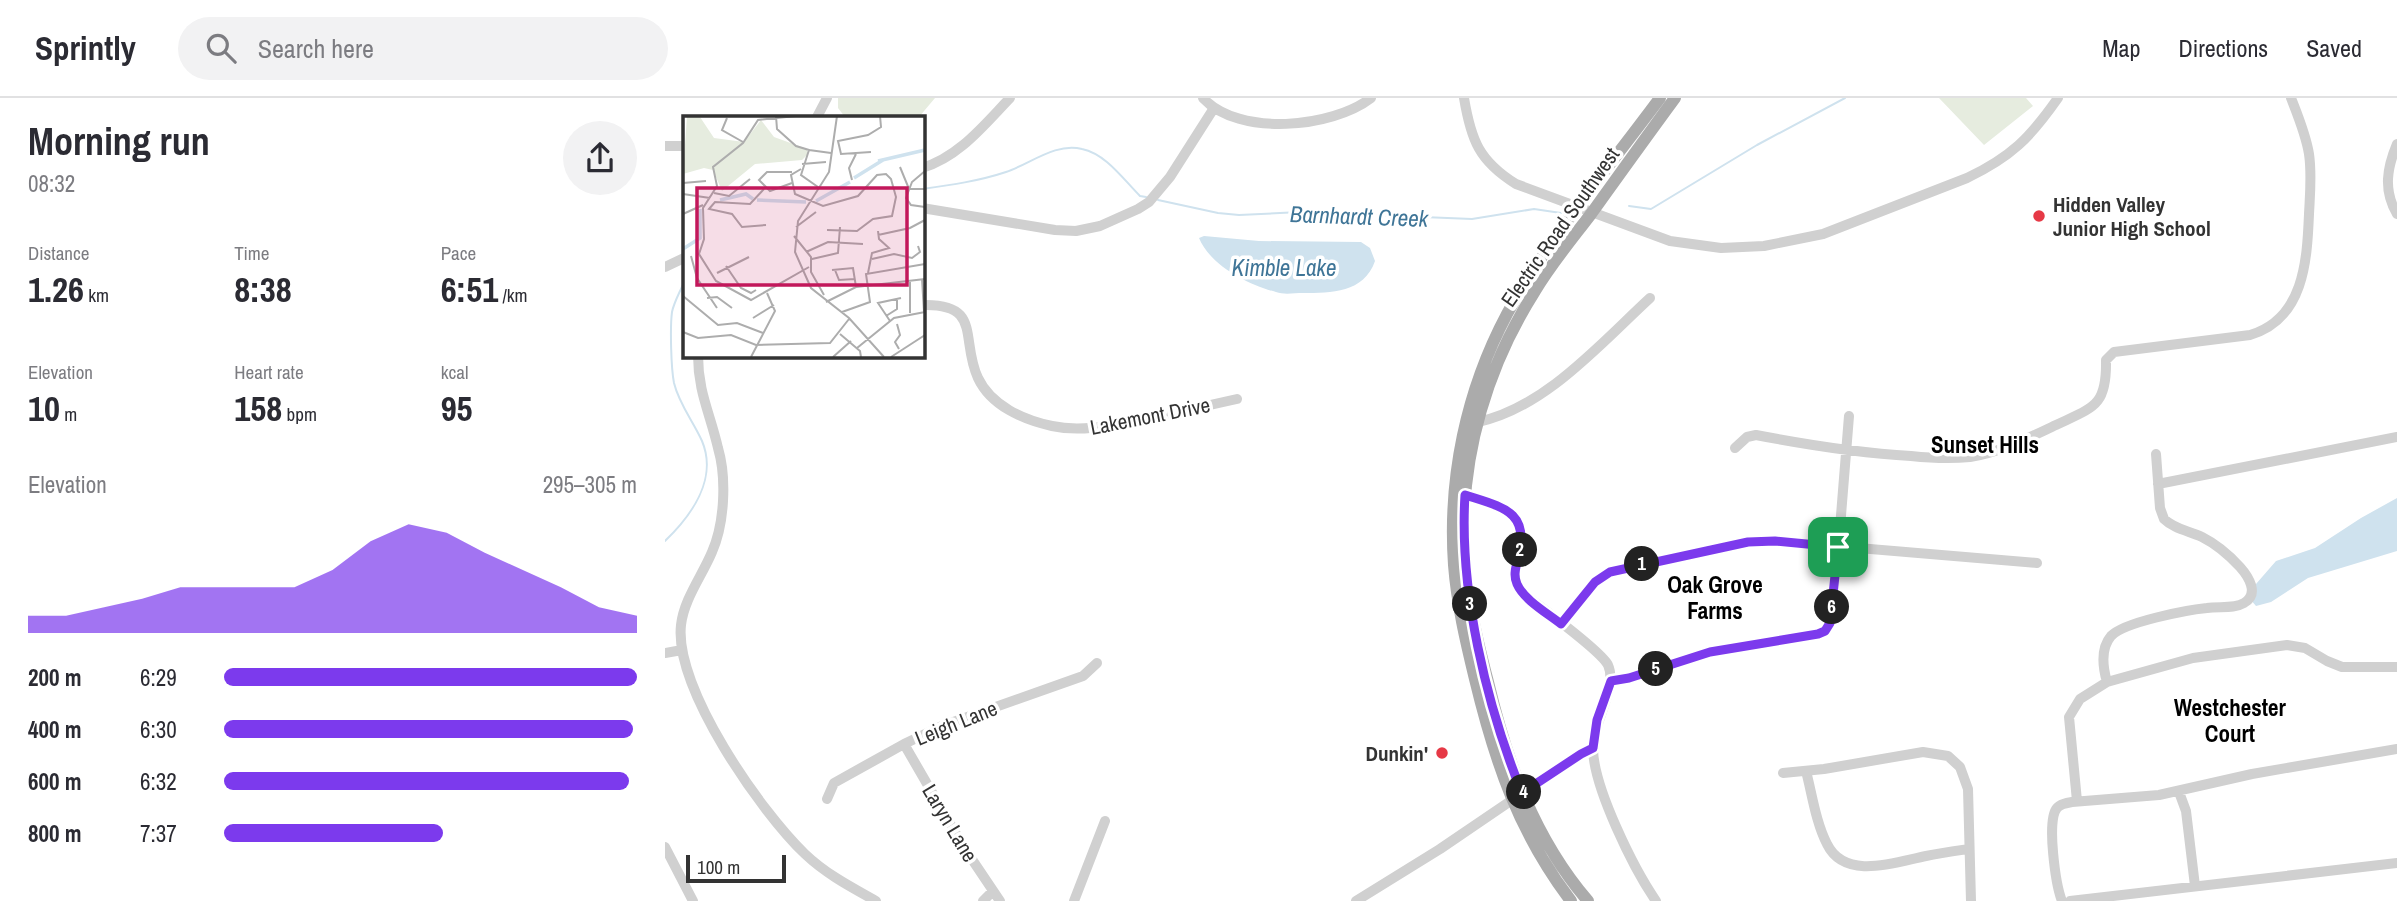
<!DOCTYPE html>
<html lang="en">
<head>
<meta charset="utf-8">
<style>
	body { margin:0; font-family:"Archivo Narrow",sans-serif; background:#f2f2f3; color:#2b2b33; height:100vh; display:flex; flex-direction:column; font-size:26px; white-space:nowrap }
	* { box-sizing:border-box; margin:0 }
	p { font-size:23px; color:#7c7c81 }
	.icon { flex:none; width:38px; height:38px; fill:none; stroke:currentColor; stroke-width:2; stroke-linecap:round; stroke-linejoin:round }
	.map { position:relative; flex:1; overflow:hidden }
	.details { display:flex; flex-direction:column; background:#fff; width:665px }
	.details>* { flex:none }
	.scale { position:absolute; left:21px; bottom:18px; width:100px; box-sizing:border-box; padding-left:7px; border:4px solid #333; border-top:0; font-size:19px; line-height:24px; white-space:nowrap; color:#333; -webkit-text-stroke:5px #fff; paint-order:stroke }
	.pin { position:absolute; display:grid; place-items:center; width:60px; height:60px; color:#fff; margin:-30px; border-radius:14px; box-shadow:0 4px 10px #0006 }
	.km { position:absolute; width:35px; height:35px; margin:-18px; border-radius:50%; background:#222; color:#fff; font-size:19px; line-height:35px; text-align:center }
	.round { display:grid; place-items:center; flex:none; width:74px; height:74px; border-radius:37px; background:#f2f2f3 }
	.head { display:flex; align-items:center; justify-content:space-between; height:119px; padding:0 28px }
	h1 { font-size:38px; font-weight:800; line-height:52px }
	.figures { display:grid; grid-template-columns:repeat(3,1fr); gap:10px; height:119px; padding:7px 28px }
	.figures div { display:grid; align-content:center }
	.figures b { font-size:35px; font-weight:800 }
	.figures small { font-size:19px; font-weight:400 }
	.figures p { font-size:19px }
	.chart { height:196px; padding:14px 28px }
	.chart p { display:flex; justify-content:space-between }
	.chart svg { width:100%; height:126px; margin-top:7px; fill:#7c3aed; opacity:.7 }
	ul { padding:0 28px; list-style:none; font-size:23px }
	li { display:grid; grid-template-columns:112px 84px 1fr; align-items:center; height:52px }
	li i { height:18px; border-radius:9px; background:#7c3aed }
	header { display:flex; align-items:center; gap:42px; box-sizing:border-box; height:98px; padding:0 35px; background:#fff; border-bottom:2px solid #e1e1e2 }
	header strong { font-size:33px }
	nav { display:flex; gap:38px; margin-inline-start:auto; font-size:24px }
	.search { width:490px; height:63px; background:#f2f2f3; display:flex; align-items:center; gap:18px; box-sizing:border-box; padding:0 24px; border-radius:38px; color:#7c7c81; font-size:26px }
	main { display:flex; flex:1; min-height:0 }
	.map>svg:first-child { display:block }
	.green { fill:#e6ecdf }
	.water { fill:#cfe2ee }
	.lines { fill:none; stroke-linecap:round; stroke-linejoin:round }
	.stream { stroke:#cfe2ee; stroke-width:2 }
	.minor { stroke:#d0d0d0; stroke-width:10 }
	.major { stroke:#ababab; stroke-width:12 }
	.route-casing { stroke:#fff; stroke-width:14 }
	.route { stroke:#7c3aed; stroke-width:9 }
	.poi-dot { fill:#e63946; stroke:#fff; stroke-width:2.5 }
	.labels { text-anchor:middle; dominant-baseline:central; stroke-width:7; stroke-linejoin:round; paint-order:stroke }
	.poi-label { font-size:21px; font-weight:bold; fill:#333; stroke:#fff; text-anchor:start }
	.street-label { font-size:21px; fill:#333; stroke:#fff }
	.water-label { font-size:23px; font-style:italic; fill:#3f7597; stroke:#fff }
	.neighbourhood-label { font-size:23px; font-weight:bold; fill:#000; stroke:#fff }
	.inset-river { fill:none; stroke:#cfe2ee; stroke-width:3.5 }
	.inset-road { fill:none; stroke:#adadad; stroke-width:2 }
	.view { fill:#c2185b; fill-opacity:0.15; stroke:#c2185b; stroke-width:3.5 }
	.inset-edge { fill:none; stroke:#333; stroke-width:3.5 }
</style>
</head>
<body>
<header>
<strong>Sprintly</strong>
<div class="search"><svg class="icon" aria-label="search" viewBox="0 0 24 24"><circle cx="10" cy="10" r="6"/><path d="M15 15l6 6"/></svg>Search here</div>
<nav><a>Map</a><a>Directions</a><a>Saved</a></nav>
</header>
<main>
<section class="details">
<div class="head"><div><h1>Morning run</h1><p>08:32</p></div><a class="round"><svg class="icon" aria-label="share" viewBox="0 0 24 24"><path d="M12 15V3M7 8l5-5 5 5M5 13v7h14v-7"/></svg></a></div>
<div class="figures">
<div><p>Distance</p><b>1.26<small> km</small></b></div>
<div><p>Time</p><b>8:38</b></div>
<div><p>Pace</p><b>6:51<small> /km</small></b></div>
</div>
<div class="figures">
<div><p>Elevation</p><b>10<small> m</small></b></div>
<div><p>Heart rate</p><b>158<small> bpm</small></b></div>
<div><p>kcal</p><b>95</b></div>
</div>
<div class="chart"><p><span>Elevation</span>295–305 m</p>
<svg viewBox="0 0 160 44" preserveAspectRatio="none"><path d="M0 44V38L10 38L20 35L30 32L40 28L50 28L60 28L70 28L80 22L90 12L100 6L110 9L120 16L130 22L140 28L150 35L160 38V44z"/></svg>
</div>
<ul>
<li><b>200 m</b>6:29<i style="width:100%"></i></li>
<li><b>400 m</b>6:30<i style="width:99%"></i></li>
<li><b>600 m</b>6:32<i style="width:98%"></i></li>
<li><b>800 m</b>7:37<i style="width:53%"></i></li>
</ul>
</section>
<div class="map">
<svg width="1732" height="803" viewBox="0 0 1732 803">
	<rect width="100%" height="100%" fill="#fff"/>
	<!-- green -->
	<path class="green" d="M173,0H270L254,19H180L173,10Z
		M1274,0H1361L1368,8L1319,47Z"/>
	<!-- water -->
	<path class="water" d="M539,138L594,143L696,144L705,150L710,163C699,195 666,195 638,195C629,195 619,197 611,194C583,187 545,167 534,140Z
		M1732,400V453L1643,480L1606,504L1591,508L1585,501L1591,486L1611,463L1650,450L1696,420Z"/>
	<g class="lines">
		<!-- stream -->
		<path class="stream" d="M257,91C286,87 314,83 341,74C365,66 391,44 417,51C441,56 458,81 475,98L481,99
			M493,102L553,115L574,117L635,114L807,121L869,111L896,115
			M964,108L986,111L1092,47L1180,0
			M0,443C26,418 53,381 37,343C28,323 14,306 9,285C6,270 5,229 7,214C9,204 15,194 19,184"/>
		<!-- minor -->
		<path class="minor" d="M538,0C574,39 667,30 706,0
			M799,0C806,42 814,63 851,86L1005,143L1056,150L1099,148L1158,136L1302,80C1346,59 1365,40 1393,0
			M152,19L162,0
			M1732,46C1722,70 1718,92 1732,116
			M0,48H19
			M257,70C294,59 319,27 345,0
			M257,110L390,132L411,133L435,128L473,111L484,104L505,79L549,10
			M0,169L19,160
			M257,207C318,205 295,242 313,280C326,308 359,322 387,328C419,335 451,326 482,320C512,314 542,308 572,301
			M33,257C33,294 45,315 53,350C58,367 59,385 58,403C57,421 54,438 47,454C37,478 19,501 16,527C9,590 96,714 140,756C161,776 186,789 211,803
			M813,324C880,310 936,245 985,200
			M1070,350L1082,339L1091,337C1143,347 1193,355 1246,358C1265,360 1286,361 1305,359C1336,354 1363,340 1391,327C1429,309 1442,308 1441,262L1449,254L1585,237C1639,221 1642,163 1644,116C1645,96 1647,76 1644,56C1641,37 1633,18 1626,0
			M1493,386L1732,339
			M800,397C811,401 822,403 832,408C886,432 830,466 861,498C877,510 936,553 943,567C953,589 928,625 928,650C928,689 969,771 991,803
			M896,526L930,483L945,474L1083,445L1110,443L1372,465
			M0,555L17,552
			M946,583L964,580L1045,554L1153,536L1160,532L1167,514L1172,467L1184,318
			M1442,584C1438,570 1435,551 1446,538C1459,524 1522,512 1542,510C1554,508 1569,511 1579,505C1595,496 1583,478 1575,469C1564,457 1551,446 1537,439C1524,433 1509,431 1499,421L1495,410L1491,356
			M239,646L298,748L335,803
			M1141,673C1147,696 1151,725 1162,746C1180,783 1231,764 1261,758C1275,755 1290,753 1304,751
			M1118,675L1159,671L1258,654L1283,658L1295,669L1303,691L1306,803
			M1514,694L1521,713L1530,788
			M162,701L169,685L239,646L277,628L418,578L432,565
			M1412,703L1404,619L1415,601L1442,584L1528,560L1622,547L1640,550L1662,563L1677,569H1732
			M0,749L28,803
			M318,803L327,794
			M409,803L440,723
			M691,803L775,751L903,664L928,650
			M1397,803C1391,788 1381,722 1392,710C1395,706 1401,705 1407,704L1494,697L1587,676L1732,651
			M1405,803L1732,765"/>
		<!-- major -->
		<path class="major" d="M906,803C854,735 830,664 810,581C801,544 792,506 789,467C783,380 801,293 842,216C883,141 944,69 995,0
			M923,803C869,740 842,664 823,584C811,538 800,492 799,444C796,355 823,267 870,193C886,166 907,141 926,116C954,77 982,38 1010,0"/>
	</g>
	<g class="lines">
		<!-- route casing -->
		<g class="route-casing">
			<path id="route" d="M800,397C837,409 866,413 853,460C851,469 848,477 852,486C859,502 882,515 896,526L930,484L945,474L1083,444L1110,443L1173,449L1165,525L1160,533L1153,536L1045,554L964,580L946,583L932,622L928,650L916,656L857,695C821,606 794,493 800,397Z"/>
		</g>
		<!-- route -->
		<use href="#route" class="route"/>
	</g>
	<!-- markers -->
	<g class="poi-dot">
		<circle cx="1374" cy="118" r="7"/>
		<circle cx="777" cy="655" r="7"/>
	</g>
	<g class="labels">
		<!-- poi labels -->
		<g class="poi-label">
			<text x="1388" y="106">Hidden Valley<tspan x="1388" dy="24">Junior High School</tspan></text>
			<text x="763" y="655" text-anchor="end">Dunkin'</text>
		</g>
		<!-- street labels -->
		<g class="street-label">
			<text transform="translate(895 129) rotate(-55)">Electric Road Southwest</text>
			<text transform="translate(485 318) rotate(-11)">Lakemont Drive</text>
			<text transform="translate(291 625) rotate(-22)">Leigh Lane</text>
			<text transform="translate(285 725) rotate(59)">Laryn Lane</text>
		</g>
		<!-- water labels -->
		<g class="water-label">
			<text transform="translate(694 118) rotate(2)">Barnhardt Creek</text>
			<text x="619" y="169">Kimble Lake</text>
		</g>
		<!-- neighbourhood labels -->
		<g class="neighbourhood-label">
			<text x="1320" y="346">Sunset Hills</text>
			<text x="1050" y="486">Oak Grove<tspan x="1050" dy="26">Farms</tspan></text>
			<text x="1565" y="609">Westchester<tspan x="1565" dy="26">Court</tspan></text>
		</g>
	</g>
	<!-- overview -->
	<g transform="translate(18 18)">
		<rect width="242" height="242" fill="#fff"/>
		<path d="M4,0L17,1L31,22L61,26L78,4L91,21L124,33L125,38L119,44L72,48L39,75L30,54L21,52L0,58Z" fill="#e6ecdf"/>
		<path class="inset-river" d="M195,45L242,34M171,62L200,44M37,84L63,78L70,83M74,84L123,86M133,85L167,66M0,133L17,122V93"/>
		<path class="inset-road" d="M93,0L94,13L113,30L126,34L118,59L135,71M113,0L75,4L60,27L30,51L34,70L20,92L21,123L16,138L33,165L68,184L126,151M154,0L146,56L115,105L112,136L128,172L166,202L201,241M199,0H234M44,2L39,14L60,26M126,34L148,37M188,36L158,38L155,25L185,19L198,11L197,0M119,48L143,46M217,51L226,73H242M118,53L108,59L112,78L140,90L175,80L194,59L203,58L208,63L213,81L209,100L190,103L174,115L144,114M242,55L229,66L223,82L228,89L242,91M109,56H84L76,64L87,75L109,67M169,64L166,52L173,38M0,67L23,65M81,73L67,88L32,86L26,93L49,98L59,111L83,109M31,77L46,80L67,63M0,78L27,82M0,98L20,89M113,111L133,96M195,119L227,112L242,104M111,120L128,141V156L141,179M123,136L145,126L180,128M8,140L14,162L34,192M129,143L155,137L157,111M189,143L211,138L229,142L237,136L235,130M43,150L58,172L68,177L73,174M149,154L170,152L173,171M152,154L156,164L172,163M34,157L66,141M185,157L189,137L206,132L196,123L195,115M239,163L241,196M227,165V197M0,180L35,209L54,207L80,217M24,182L34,181L49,192M143,186L173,171L242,163M159,196L187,186L183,158L242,148M203,200L214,193V183M70,202L91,189M207,205L195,187L218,182M214,208L217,219L212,226L216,233M0,216L15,222L48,219L73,229L147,227L166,203M157,218L177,235L178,241M174,232L211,202L242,196M68,241L92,195L84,177M150,241L168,225M208,241L242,219"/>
		<path class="view" d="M14,72H224V169H14Z"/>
		<rect width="242" height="242" class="inset-edge"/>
	</g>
</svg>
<div class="scale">100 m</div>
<div class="pin" style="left:1173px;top:449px;background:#1e9e55"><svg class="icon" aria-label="arrive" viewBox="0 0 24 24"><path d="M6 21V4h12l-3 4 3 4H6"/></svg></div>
<b class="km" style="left:977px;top:466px">1</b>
<b class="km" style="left:855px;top:452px">2</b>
<b class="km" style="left:805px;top:506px">3</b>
<b class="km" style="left:859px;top:694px">4</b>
<b class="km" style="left:991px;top:571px">5</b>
<b class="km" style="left:1167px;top:509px">6</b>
</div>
</main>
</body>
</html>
